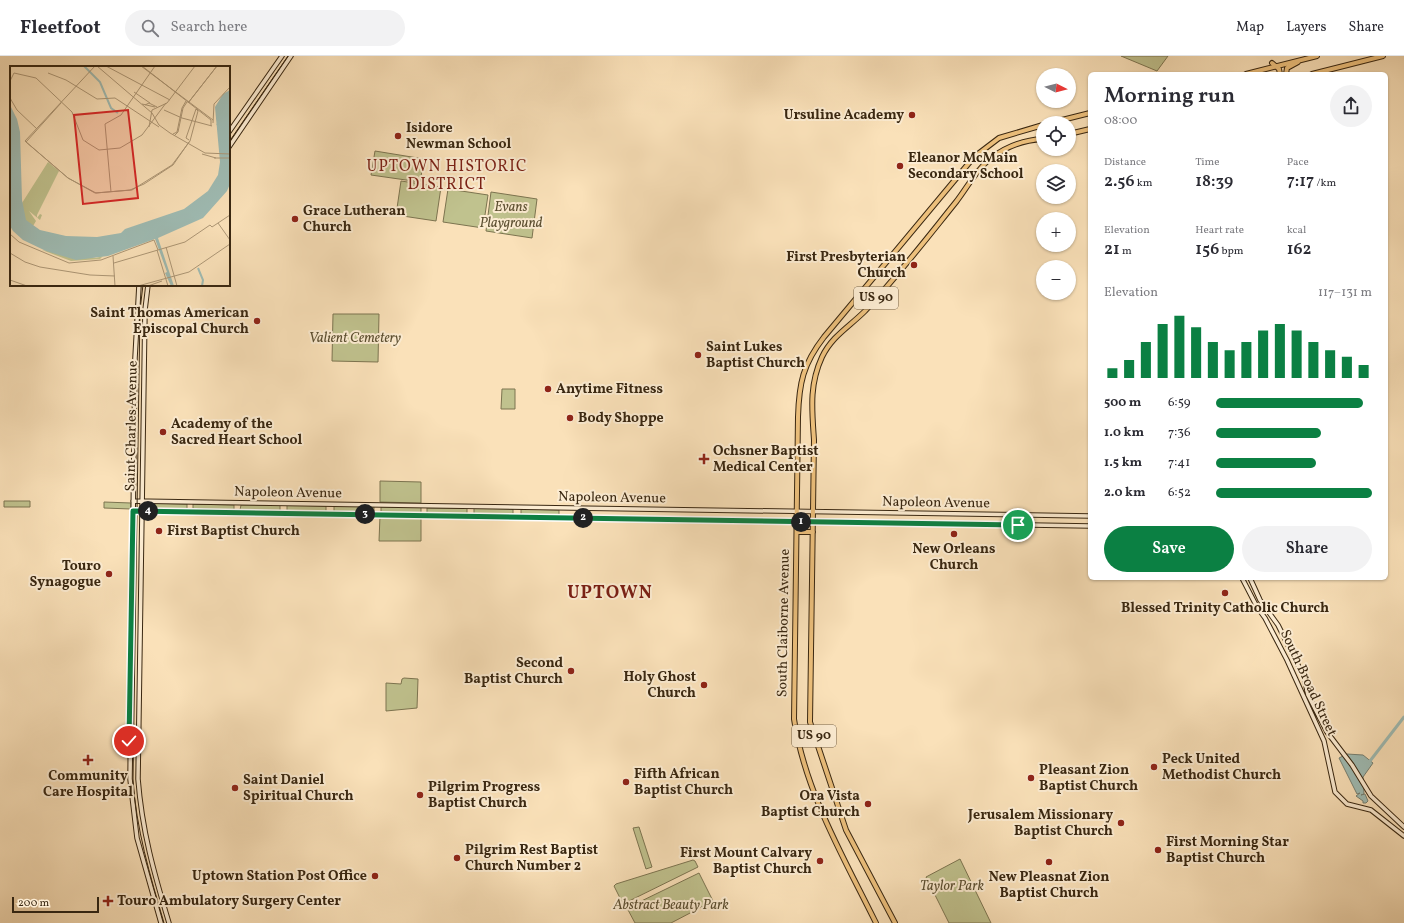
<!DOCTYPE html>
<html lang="en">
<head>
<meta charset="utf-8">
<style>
	body { margin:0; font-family:Vollkorn,serif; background:#f2f2f3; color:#2b2b33; height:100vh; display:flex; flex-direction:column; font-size:15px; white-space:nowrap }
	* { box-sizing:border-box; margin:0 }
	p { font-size:13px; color:#7c7c81 }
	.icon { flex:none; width:22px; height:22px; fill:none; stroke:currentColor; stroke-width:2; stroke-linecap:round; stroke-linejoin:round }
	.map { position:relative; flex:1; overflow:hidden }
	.panel { position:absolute; left:1088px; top:16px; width:300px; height:508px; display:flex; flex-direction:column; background:#fff; border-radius:6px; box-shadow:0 1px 3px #0004 }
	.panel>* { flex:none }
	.needle { width:26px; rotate:96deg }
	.tools { position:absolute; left:1036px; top:12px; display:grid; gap:8px }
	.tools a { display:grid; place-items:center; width:40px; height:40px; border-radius:50%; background:#fff; box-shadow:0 1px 3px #0004; font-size:20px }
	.scale { position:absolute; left:12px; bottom:10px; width:87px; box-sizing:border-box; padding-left:4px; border:2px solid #392711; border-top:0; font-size:11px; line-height:14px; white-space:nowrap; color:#392711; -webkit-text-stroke:3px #fcecd2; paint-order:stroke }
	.pin { position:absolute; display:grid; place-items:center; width:34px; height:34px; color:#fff; margin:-17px; border:2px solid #fff; border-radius:50%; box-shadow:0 1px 4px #0007 }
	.km { position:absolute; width:20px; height:20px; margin:-10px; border-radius:50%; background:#222; color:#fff; font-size:11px; line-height:20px; text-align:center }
	.round { display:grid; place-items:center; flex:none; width:42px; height:42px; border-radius:21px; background:#f2f2f3 }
	.head { display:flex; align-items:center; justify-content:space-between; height:68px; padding:0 16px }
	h1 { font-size:22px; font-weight:600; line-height:30px }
	.stats { display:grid; grid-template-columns:repeat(3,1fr); gap:6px; height:68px; padding:4px 16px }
	.stats div { display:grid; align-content:center }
	.stats b { font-size:17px; font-weight:600 }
	.stats small { font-size:11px; font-weight:400 }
	.stats p { font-size:11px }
	.chart { height:112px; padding:8px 16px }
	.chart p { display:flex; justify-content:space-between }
	.chart svg { width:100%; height:72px; margin-top:4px; stroke:#0b8043; stroke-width:6 }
	.primary-button { display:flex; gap:8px; margin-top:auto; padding:8px 16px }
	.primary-button a { flex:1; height:46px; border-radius:24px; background:#0b8043; color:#fff; font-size:16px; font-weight:600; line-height:46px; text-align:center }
	.primary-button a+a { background:#f2f2f3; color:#2b2b33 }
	ul { padding:0 16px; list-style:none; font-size:13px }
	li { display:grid; grid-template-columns:64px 48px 1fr; align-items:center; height:30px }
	li i { height:10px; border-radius:5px; background:#0b8043 }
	header { display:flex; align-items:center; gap:24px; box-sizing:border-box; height:56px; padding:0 20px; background:#fff; border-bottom:1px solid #e1e1e2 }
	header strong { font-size:19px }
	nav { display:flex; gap:22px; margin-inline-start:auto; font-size:14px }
	.search { width:280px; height:36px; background:#f2f2f3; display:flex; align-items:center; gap:10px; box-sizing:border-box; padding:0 14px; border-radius:22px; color:#7c7c81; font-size:15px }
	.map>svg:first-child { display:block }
	.green { fill:#c0c28e; stroke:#7c7450 }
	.water { fill:#9fbcb4; stroke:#768073 }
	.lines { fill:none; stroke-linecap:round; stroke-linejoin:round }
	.canal { stroke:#9fbcb4; stroke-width:3 }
	.secondary-casing { stroke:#392711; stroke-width:5.5 }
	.primary-casing { stroke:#392711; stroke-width:6 }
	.secondary { stroke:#fcecd2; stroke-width:3.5 }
	.primary { stroke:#edc07c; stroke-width:4 }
	.tram { stroke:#392711; stroke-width:1 }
	.route-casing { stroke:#fff; stroke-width:8 }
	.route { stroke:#0b8043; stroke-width:5 }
	.poi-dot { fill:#8f2418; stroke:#fcecd2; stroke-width:1.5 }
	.labels { text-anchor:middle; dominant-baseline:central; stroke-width:4; stroke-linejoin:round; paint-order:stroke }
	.shield { fill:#fcecd2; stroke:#74624b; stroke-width:1 }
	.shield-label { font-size:13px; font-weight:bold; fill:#392711 }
	.poi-label { font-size:14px; font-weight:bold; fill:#392711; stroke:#fcecd2; text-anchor:start }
	.park-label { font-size:14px; font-style:italic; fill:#5b4e30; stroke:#fcecd2 }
	.street-label { font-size:14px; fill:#392711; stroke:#fcecd2 }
	.quarter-label { font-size:16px; letter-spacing:1px; fill:#7a1f14; stroke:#fcecd2 }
	.district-label { font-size:18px; font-weight:bold; letter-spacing:1px; fill:#7a1f14; stroke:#fcecd2 }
	.inset-river { fill:none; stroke:#9fbcb4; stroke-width:2 }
	.inset-road { fill:none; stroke:#ad9776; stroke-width:1 }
	.view { fill:#d62828; fill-opacity:0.15; stroke:#d62828; stroke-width:2 }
	.inset-edge { fill:none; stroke:#392711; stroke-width:2 }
</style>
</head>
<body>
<header>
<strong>Fleetfoot</strong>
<div class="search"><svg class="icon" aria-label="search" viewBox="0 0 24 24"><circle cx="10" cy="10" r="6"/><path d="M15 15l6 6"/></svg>Search here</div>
<nav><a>Map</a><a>Layers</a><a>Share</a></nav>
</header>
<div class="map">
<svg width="1404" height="867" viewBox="0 0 1404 867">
	<rect width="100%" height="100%" fill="#fae1b9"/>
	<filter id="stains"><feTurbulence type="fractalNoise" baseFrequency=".005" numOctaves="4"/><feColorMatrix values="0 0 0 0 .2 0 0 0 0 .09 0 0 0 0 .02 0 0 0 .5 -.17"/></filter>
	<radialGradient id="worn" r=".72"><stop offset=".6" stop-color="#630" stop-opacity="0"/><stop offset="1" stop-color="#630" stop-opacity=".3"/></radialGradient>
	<!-- green -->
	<path class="green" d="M1121,0H1168L1157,15Z
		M375,95L424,103L420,126L371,119Z
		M401,125L441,131L436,165L396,159Z
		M448,133L488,139L483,172L443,166Z
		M491,136L537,143L532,182L486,175Z
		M333,258H379L378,306L332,305Z
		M502,333H515V353H501Z
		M380,425L421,426V447L380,446Z
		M4,445H30V451H4Z
		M104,446L131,447V453L104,452Z
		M146,447L187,448V454L145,453Z
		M193,448L234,449V454L193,453Z
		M241,449H280V455L240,454Z
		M287,449L326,450V456L287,455Z
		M334,450L374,451V457L334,456Z
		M381,451H421V457H381Z
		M427,452H467V458H427Z
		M474,452L513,453V459L474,458Z
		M521,453L559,454V460L521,459Z
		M380,460L421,461V485H379Z
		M404,622L418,623L417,652L386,655V627L401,628L402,623Z
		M639,771L652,811L646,813L633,772Z
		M960,803L991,867H949L926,821Z
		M693,804L695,805L698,811L625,847L623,848L614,830L616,828Z
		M699,817L713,845L671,867H635L627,852Z"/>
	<!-- water -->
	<path class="water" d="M1347,698L1363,699L1373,707L1363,721L1364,738L1361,739L1365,738L1368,745L1366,747H1363V745L1356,740L1360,737L1357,738L1339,702Z"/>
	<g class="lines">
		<!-- canal -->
		<path class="canal" d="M1370,705L1404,661"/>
		<!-- secondary casing -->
		<g class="secondary-casing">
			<path id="secondary" d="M229,76L282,0
				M229,91L291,0
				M139,229L135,302L130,723L137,782L161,867
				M148,229L145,254L138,723C142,775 154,817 169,867
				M133,445L1090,460
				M133,455L1090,470
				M1242,522L1257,551L1265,562L1287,604L1324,685L1335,736L1347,748L1371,754L1404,780
				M1250,522L1260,544L1278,569L1304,621L1308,639L1327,676L1352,709L1371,740L1404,771"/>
		</g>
		<!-- primary casing -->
		<g class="primary-casing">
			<path id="primary" d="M1272,7L1279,13L1280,18
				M1246,18L1317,0
				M1286,18L1287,12L1298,6
				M1312,18L1383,0
				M1050,67L1090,57
				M1069,78L1090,73
				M797,476H813
				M876,867C844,802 805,736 794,663L798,361C799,327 803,308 824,281L974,101L999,82L1043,69
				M895,867L846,774L810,666L814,384C812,354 809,329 822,301C832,280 849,271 865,255C897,221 927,182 956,146C967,132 976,114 990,103C1005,91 1024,84 1043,83"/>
		</g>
		<!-- secondary -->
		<use href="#secondary" class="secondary"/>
		<!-- primary -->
		<use href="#primary" class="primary"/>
		<!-- tram -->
		<path class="tram" d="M229,86L288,0
			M143,229L140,254L133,723C136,773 150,819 164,867"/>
	</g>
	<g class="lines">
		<!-- route casing -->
		<g class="route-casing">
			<path id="route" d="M129,685L133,455L1018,469"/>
		</g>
		<!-- route -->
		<use href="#route" class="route"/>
	</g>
	<!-- markers -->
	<g class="poi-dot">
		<circle cx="912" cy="59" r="4"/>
		<circle cx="398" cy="80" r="4"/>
		<circle cx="900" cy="110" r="4"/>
		<circle cx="295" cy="163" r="4"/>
		<circle cx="914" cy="209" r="4"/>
		<circle cx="257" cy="265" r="4"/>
		<circle cx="698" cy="299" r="4"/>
		<circle cx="548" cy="333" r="4"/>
		<circle cx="570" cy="362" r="4"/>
		<circle cx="163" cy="376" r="4"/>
		<path d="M702 397h4v4h4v4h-4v4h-4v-4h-4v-4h4z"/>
		<circle cx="159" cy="475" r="4"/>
		<circle cx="954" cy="478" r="4"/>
		<circle cx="109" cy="518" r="4"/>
		<circle cx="1225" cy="537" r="4"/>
		<circle cx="571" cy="615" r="4"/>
		<circle cx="704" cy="629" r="4"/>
		<path d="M86 698h4v4h4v4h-4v4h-4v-4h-4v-4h4z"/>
		<circle cx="1154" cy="711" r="4"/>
		<circle cx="1031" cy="722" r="4"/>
		<circle cx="626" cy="726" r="4"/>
		<circle cx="235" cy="732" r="4"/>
		<circle cx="420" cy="739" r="4"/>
		<circle cx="868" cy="748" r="4"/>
		<circle cx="1121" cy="767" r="4"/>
		<circle cx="1158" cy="794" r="4"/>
		<circle cx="457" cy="802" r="4"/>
		<circle cx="820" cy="805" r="4"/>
		<circle cx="1049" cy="806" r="4"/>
		<circle cx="375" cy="820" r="4"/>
		<path d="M106 839h4v4h4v4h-4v4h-4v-4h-4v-4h4z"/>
	</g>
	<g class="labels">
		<!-- shield labels -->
		<g class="shield">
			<rect x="854" y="231" width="44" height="22" rx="3"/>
			<rect x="792" y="669" width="44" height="22" rx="3"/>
		</g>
		<g class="shield-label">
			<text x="876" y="242">US 90</text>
			<text x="814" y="680">US 90</text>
		</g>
		<!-- poi labels -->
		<g class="poi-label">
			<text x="904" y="59" text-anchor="end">Ursuline Academy</text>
			<text x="406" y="72">Isidore<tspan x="406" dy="16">Newman School</tspan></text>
			<text x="908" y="102">Eleanor McMain<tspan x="908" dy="16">Secondary School</tspan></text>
			<text x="303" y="155">Grace Lutheran<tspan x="303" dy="16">Church</tspan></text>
			<text x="906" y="201" text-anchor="end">First Presbyterian<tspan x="906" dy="16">Church</tspan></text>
			<text x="249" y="257" text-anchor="end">Saint Thomas American<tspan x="249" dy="16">Episcopal Church</tspan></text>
			<text x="706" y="291">Saint Lukes<tspan x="706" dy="16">Baptist Church</tspan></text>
			<text x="556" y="333">Anytime Fitness</text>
			<text x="578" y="362">Body Shoppe</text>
			<text x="171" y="368">Academy of the<tspan x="171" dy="16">Sacred Heart School</tspan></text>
			<text x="713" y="395">Ochsner Baptist<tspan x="713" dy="16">Medical Center</tspan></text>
			<text x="167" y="475">First Baptist Church</text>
			<text x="954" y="493" text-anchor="middle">New Orleans<tspan x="954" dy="16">Church</tspan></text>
			<text x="101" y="510" text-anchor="end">Touro<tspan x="101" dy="16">Synagogue</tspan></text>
			<text x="1225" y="552" text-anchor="middle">Blessed Trinity Catholic Church</text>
			<text x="563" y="607" text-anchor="end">Second<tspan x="563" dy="16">Baptist Church</tspan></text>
			<text x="696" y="621" text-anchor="end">Holy Ghost<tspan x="696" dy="16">Church</tspan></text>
			<text x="1162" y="703">Peck United<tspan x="1162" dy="16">Methodist Church</tspan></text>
			<text x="1039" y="714">Pleasant Zion<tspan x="1039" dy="16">Baptist Church</tspan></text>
			<text x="634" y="718">Fifth African<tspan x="634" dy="16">Baptist Church</tspan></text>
			<text x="88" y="720" text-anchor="middle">Community<tspan x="88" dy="16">Care Hospital</tspan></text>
			<text x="243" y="724">Saint Daniel<tspan x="243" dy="16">Spiritual Church</tspan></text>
			<text x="428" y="731">Pilgrim Progress<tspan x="428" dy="16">Baptist Church</tspan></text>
			<text x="860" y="740" text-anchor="end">Ora Vista<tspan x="860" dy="16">Baptist Church</tspan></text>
			<text x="1113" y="759" text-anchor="end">Jerusalem Missionary<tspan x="1113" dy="16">Baptist Church</tspan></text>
			<text x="1166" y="786">First Morning Star<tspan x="1166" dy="16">Baptist Church</tspan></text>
			<text x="465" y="794">Pilgrim Rest Baptist<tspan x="465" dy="16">Church Number 2</tspan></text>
			<text x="812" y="797" text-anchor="end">First Mount Calvary<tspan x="812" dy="16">Baptist Church</tspan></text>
			<text x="367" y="820" text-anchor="end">Uptown Station Post Office</text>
			<text x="1049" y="821" text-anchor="middle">New Pleasnat Zion<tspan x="1049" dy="16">Baptist Church</tspan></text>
			<text x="117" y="845">Touro Ambulatory Surgery Center</text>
		</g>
		<!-- park labels -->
		<g class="park-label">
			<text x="511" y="151">Evans<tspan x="511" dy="16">Playground</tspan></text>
			<text x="355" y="282">Valient Cemetery</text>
			<text x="952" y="830">Taylor Park</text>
			<text x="671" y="849">Abstract Beauty Park</text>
		</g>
		<!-- street labels -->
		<g class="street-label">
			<text transform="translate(132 370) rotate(-89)">Saint Charles Avenue</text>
			<text transform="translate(288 437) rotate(1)">Napoleon Avenue</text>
			<text transform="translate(612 442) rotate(1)">Napoleon Avenue</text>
			<text transform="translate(936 447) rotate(1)">Napoleon Avenue</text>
			<text transform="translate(784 567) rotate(-89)">South Claiborne Avenue</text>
			<text transform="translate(1308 627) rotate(65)">South Broad Street</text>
		</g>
		<!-- quarter labels -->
		<g class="quarter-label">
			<text x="447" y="111">UPTOWN HISTORIC<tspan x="447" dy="18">DISTRICT</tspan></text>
		</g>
		<!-- district labels -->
		<g class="district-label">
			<text x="610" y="537">UPTOWN</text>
		</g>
	</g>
	<!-- overview -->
	<g transform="translate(10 10)">
		<rect width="220" height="220" fill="#fae1b9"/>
		<path d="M38,96L49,105L27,149V152L30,148L32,149L30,154L19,145L26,155L23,160L15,155L12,137ZM32,184L86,192L93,190L90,193L61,195Z" fill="#c0c28e"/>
		<path d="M220,24V118L217,125L193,152L148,172L164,220H161L155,207L157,206L145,173L98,190L66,194L36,185L13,174L3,165L0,160V39L7,53L10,66L12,134L16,154L30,164L56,170L87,171L111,167L115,163L174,143L198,125L208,109L210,96L205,41L213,28Z" fill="#9fbcb4"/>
		<path class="inset-river" d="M74,0L90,16L101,42L108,47M207,54L220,47M207,59L210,56L212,38L220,29M188,202L193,214L192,220"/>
		<path class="inset-road" d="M85,0L15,75L58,112L86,127L120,124L134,118L163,99L179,76M87,0L142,47L149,59L160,67L195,87L220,88M96,0L160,34M131,0L203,54M132,0L201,54V60M38,7L56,14L87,33L105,32L149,61M0,15L4,7L26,12L62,46L73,74L89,84L110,82L132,69L156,37M124,26L140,37M0,32L7,44L27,63M51,37L16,76L58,112L85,127L122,124L162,99L180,75L188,45L186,43L176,72L179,74M178,37L207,0M178,37L207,0M132,38L145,41M135,39L139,37L147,41M154,44L172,52L202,60M203,57L204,38L220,21M139,61L142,44L157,37L185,0M163,68L167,66L172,42L176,35M164,70L168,66L173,42L177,36M192,88L206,92M204,92H220M101,126L95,58L111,49L145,0M208,157L220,174M202,161L220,149M0,168L9,176L59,197L91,194L144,174L148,184M156,181L167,220M147,184L158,220M0,187L15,196L30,201L80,209L105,210M103,190L105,220M104,197L175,176L200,159L202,161M0,214L17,220M128,220L179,206L220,178M138,220L152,215"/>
		<path class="view" d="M118,44L128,132L73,138L64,49Z"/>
		<rect width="220" height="220" class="inset-edge"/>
	</g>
	<rect width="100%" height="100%" filter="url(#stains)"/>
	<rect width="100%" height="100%" fill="url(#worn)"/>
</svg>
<div class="tools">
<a><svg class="needle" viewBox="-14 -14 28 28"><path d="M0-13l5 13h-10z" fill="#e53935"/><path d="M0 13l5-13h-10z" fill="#7c7c81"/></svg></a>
<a><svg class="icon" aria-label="locate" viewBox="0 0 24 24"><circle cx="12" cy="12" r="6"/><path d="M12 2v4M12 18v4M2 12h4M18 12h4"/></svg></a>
<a><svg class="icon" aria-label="layers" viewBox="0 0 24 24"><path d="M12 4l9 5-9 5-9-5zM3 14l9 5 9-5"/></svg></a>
<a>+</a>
<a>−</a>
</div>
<div class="scale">200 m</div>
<div class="pin" style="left:1018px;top:469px;background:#1e9e55"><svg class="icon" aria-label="arrive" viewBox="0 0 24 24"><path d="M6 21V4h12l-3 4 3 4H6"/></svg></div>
<div class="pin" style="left:129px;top:685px;background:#d93025"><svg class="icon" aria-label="check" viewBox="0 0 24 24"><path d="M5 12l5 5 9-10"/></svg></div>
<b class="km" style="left:801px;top:466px">1</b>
<b class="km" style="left:583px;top:462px">2</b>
<b class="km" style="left:365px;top:458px">3</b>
<b class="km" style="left:148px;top:455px">4</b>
<section class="panel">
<div class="head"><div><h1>Morning run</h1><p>08:00</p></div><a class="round"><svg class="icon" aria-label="share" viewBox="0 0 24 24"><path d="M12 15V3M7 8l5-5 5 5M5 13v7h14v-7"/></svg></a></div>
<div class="stats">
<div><p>Distance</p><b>2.56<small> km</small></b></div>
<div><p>Time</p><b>18:39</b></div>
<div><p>Pace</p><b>7:17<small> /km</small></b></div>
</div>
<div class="stats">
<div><p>Elevation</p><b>21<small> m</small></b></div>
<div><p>Heart rate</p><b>156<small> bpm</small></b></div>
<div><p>kcal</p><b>162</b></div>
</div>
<div class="chart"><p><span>Elevation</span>117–131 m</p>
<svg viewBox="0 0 160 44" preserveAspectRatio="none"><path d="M5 44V38M15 44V33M25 44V22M35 44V11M45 44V6M55 44V13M65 44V22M75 44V27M85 44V22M95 44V15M105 44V11M115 44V15M125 44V22M135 44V27M145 44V31M155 44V36"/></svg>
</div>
<ul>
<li><b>500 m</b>6:59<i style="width:94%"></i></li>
<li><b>1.0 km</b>7:36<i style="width:67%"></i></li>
<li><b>1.5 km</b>7:41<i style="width:64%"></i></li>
<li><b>2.0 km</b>6:52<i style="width:100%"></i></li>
</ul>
<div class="primary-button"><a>Save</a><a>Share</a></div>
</section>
</div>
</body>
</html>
